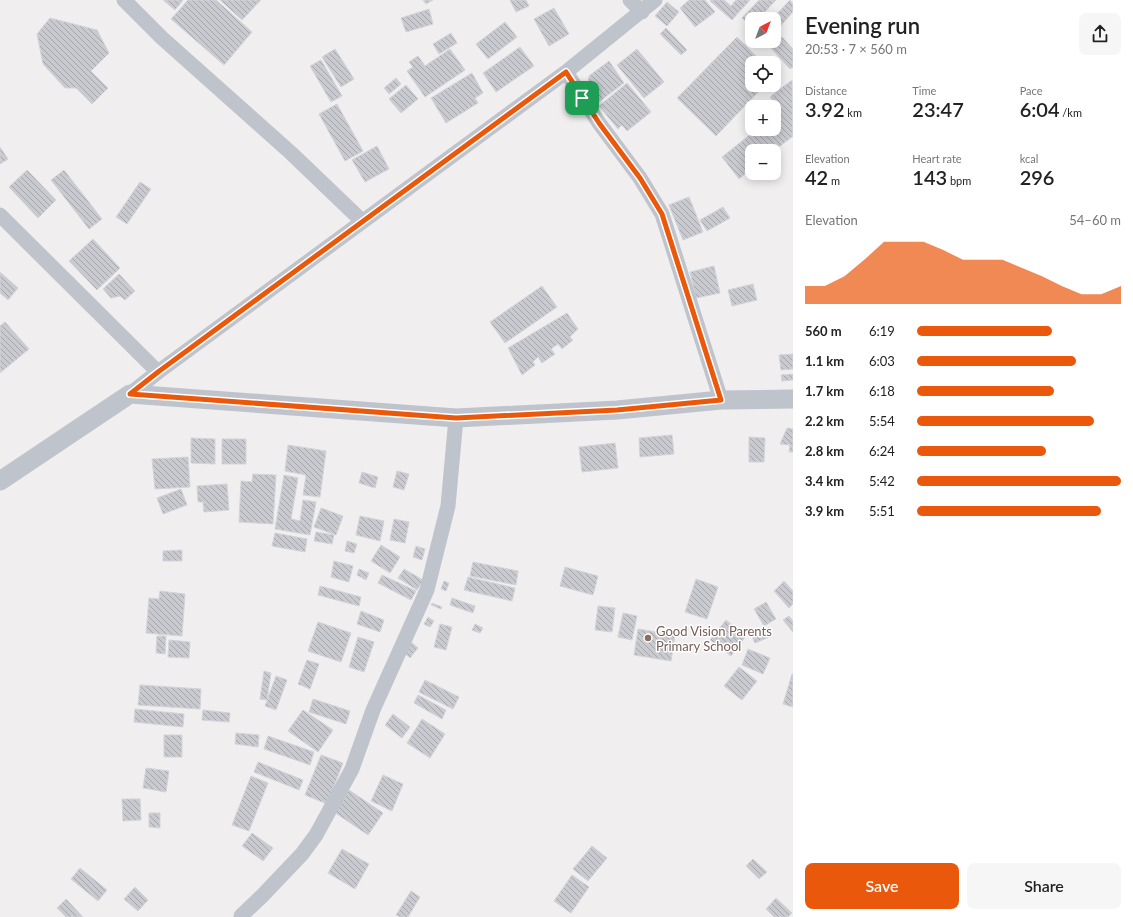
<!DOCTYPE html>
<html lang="en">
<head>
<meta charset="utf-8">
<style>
	body { margin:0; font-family:Lato,sans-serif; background:#f6f6f6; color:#222; height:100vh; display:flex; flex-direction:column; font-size:15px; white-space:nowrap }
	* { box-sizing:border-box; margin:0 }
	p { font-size:13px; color:#767676 }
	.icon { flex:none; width:22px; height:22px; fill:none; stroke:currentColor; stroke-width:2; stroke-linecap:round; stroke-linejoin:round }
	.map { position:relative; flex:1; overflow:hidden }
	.drawer { display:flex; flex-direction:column; background:#fff; width:340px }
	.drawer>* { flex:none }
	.needle { width:26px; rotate:41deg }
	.controls { position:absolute; left:745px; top:12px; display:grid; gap:8px }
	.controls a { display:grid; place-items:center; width:36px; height:36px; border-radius:8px; background:#fff; box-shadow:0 2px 10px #0003; font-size:20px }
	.pin { position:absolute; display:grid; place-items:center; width:34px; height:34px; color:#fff; margin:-17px; border-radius:8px; box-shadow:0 2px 6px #0006 }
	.round { display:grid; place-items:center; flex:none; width:42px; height:42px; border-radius:8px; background:#f6f6f6 }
	.overview { display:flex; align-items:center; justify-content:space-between; height:68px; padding:0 12px }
	h1 { font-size:22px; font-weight:600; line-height:30px }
	.metrics { display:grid; grid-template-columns:repeat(3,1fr); gap:6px; height:68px; padding:4px 12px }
	.metrics div { display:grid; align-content:center }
	.metrics b { font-size:20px; font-weight:600 }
	.metrics small { font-size:11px; font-weight:400 }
	.metrics p { font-size:11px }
	.chart { height:112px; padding:8px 12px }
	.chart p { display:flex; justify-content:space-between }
	.chart svg { width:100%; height:72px; margin-top:4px; fill:#ea580c; opacity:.7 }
	.primary-button { display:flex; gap:8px; margin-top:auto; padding:8px 12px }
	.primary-button a { flex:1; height:46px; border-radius:8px; background:#ea580c; color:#fff; font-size:16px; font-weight:600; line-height:46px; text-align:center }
	.primary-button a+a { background:#f6f6f6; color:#222 }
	ul { padding:0 12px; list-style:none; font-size:13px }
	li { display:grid; grid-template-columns:64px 48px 1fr; align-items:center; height:30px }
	li i { height:10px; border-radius:5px; background:#ea580c }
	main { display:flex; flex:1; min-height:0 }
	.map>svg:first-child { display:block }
	.building { fill:url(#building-back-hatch); stroke:#d3d4d9 }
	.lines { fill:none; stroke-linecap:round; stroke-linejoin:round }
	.minor { stroke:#bec3cc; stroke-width:15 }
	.tertiary { stroke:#bec3cc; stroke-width:19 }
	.route-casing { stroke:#fff; stroke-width:8 }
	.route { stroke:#ea580c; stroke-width:5 }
	.education-dot { fill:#8d6e63; stroke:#fff; stroke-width:1.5 }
	.labels { text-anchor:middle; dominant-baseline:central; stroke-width:3; stroke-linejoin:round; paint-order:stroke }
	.education-label { font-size:13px; fill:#785e54; stroke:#fff; text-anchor:start }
</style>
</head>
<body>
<main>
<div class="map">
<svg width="793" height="917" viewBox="0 0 793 917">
	<defs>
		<pattern id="building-back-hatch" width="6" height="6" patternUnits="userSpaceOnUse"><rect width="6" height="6" fill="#c9cad0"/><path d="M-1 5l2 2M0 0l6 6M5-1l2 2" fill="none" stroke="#a5a6ac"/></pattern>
	</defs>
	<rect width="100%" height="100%" fill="#f0eeee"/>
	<!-- building -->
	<path class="building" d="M163,0H183L175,10Z
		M188,0H216L252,32L224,65L171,19Z
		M220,0H261L242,20Z
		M423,0H433L426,4Z
		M510,0H526L529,6L516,12Z
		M689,0H705L715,12L695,27L680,8Z
		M711,0H724L731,6L736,0H750L732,20L710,1Z
		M759,0H776L761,16L765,19H752V28L742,18Z
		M790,0L793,4V12L774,33V19H772Z
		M667,2L679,12L667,26L655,16Z
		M554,8L569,34L549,46L534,19Z
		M429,9L433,24L406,32L401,18Z
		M50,18L97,30L109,53L91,71L108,88L92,104L76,88H65L43,64L37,34Z
		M505,22L517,37L488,59L476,44Z
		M666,28L687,50L681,55L660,34Z
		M451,33L457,43L439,54L433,44Z
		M737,37L763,63H752V85H765L716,136L677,98Z
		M782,37L793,49V67L790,69L770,47Z
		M520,47L534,66L496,92L483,73Z
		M335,49L354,79L341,87L322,57Z
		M450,49L465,70L425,97L407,71L413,67L409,62L418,56L425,66Z
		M637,49L664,82L644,98L617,65Z
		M321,60L342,96L331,102L310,66Z
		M609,61L624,83L599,102L588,86L589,76Z
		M472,73L483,93L475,98L478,103L446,123L431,98Z
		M396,78L401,84L389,94L384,88Z
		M792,80L793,136L774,151H752V168L739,179L722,157L757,129H774V115L780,110L770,97Z
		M627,83L651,112L627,131L622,125L618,129L599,106Z
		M406,85L418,99L401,113L389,99Z
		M337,104L363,151L345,161L319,114Z
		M377,146L389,169L365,182L352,160Z
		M0,147L8,159L0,164Z
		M27,170L56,200L38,218L9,187Z
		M64,170L102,219L89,229L51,180Z
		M140,182L151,189L127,224L116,217Z
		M689,197L703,232L683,240L669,205Z
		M723,207L730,218L707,231L700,220Z
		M93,239L120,268L97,290L69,261Z
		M714,266L720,293L696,298L690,272Z
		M0,272L18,288L8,300L0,293Z
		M119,274L135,291L125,300L120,296L111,298L103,289Z
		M753,284L757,300L732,306L728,290Z
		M542,286L557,307L505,343L490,322Z
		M567,313L578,329L570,337L573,340L562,349L558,344L551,349L555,354L542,363L538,357L533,362L535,365L522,375L508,348Z
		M5,322L29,349L0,373V326Z
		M793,354V369L781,370L779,355Z
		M793,374V380L782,381L781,375Z
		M787,428L793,429V452H789L790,445L780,444Z
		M672,435L674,454L640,457L639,438Z
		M749,437L765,438L764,462H749Z
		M191,438L215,439V464L191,463Z
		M222,439H246V464H222Z
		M615,443L618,468L582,472L579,447Z
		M288,445L326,451L320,497L303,495L306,475L285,471Z
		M188,457L190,487L155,489L152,459Z
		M397,471L409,474L404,490L393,487Z
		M362,472L378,477L375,488L359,483Z
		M253,474L276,475L273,524L239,522L241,481L252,482Z
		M284,475L298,478L291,519L300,521L303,500L316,502L310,535L275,529Z
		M227,484L229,510L204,512L203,502H198L197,486Z
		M181,489L187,505L163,514L157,498Z
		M321,508L343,516L336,535L314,527Z
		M360,516L384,521L380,541L356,535Z
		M394,519L409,522L405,543L390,540Z
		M316,532L334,535L332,544L314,541Z
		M275,533L307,539L305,552L272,546Z
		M347,541L357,544L354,553L345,551Z
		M381,545L400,557L390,573L371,561Z
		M416,546L425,549L422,560L413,557Z
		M182,550V561H163V551Z
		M334,561L353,566L349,582L331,577Z
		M473,562L518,571L516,585L470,576Z
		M565,567L598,576L593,595L560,586Z
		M359,569L369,573L366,580L357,575Z
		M404,569L423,580L417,590L398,578Z
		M382,575L416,591L411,600L378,583Z
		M468,577L515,588L512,601L464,590Z
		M696,579L718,587L707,619L685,612Z
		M444,581L449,583L446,591L441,589Z
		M784,581L793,591V604L789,608L774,591Z
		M320,586L361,597L359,606L318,595Z
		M160,591L185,594L182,636L146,633L149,598L159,599Z
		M452,598L475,606L473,613L450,605Z
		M766,602L776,619L764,626L754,609Z
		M432,603L442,607L441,609L431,605Z
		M598,606L615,608L612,632L595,630Z
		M361,611L384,620L380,632L357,624Z
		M623,613L637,616L632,640L618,637Z
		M789,616L793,621V632L783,620Z
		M428,617L434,621L430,627L424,624Z
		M726,620L746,636L731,656L710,640Z
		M318,622L351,633L341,662L308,651Z
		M440,624L452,627L446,650L434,647Z
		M475,624L483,628L480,633L472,630Z
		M769,628L772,636L755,643L752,636Z
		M638,629L675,635L671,661L634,655Z
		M157,636H166L165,654L156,653Z
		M358,637L374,642L364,672L349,667Z
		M169,640L190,642L189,658L168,657Z
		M410,641L418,648L410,658L402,651Z
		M748,649L770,658L763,674L742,665Z
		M307,660L319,664L310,689L298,684Z
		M739,667L757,681L742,700L724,686Z
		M264,671L271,673L267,700L260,699Z
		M792,674H793V707L783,704Z
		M276,676L287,680L276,710L265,706Z
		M425,680L459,697L453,709L419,692Z
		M140,685L201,689L200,709L138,705Z
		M418,695L446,710L442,719L414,703Z
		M313,699L350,711L346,724L309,712Z
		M135,709L184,714L183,727L134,722Z
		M203,710L230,713L229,722L202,720Z
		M303,710L333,730L318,752L288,731Z
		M393,714L410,727L402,738L385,725Z
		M422,719L445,734L430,758L407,743Z
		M236,733L259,735L258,747L235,744Z
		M164,735H182V757H164Z
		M268,736L314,752L310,765L264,749Z
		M321,755L343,763L327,804L305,795Z
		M258,762L303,780L299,790L254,772Z
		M146,768L169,771L166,792L143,788Z
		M383,775L403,784L392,811L371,801Z
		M251,776L268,783L249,831L232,825Z
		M349,790L383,813L368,835L334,812Z
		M122,799H140L141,820L123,821Z
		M149,813H160V828L149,827Z
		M252,833L273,848L263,861L242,846Z
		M592,846L607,858L588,881L573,869Z
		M342,849L369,864L355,889L328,873Z
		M753,859L767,872L759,879L746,866Z
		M80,868L107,890L98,901L71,879Z
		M572,875L589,887L571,913L554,901Z
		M135,887L148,900L138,911L124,899Z
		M411,891L420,897L408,917H400L396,915Z
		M776,898L792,913L788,917H774L766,909Z
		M66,899L83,917H66L57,908Z"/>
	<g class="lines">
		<!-- minor -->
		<path class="minor" d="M124,0L162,38L291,153L362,221
			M630,0L642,12
			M566,72L599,123L640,178L662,214L721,400
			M0,215L158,372
			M130,394L158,372L566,72L655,0
			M241,916L262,896L302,854L316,835L352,769L373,710L427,590L448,506L456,418"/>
		<!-- tertiary -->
		<path class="tertiary" d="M0,481L130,394L456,418L617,410L721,400L793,399"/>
	</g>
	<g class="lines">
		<!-- route casing -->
		<g class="route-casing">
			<path id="route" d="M566,72L599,123L640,178L662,214L721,400L617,410L456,418L130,394L158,372Z"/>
		</g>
		<!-- route -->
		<use href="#route" class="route"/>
	</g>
	<!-- markers -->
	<circle class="education-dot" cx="648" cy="638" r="4"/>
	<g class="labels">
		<!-- education labels -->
		<g class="education-label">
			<text x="656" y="631">Good Vision Parents<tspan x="656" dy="15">Primary School</tspan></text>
		</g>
	</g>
</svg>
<div class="controls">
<a><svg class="needle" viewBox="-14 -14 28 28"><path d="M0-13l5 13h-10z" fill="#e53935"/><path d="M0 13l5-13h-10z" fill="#767676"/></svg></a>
<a><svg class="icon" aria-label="locate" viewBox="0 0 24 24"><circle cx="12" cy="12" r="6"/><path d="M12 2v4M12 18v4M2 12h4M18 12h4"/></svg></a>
<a>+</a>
<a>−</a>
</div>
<div class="pin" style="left:582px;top:98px;background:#1e9e55"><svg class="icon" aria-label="arrive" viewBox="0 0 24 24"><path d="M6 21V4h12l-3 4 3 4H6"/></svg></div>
</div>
<section class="drawer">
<div class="overview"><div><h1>Evening run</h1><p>20:53 · 7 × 560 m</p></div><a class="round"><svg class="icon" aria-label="share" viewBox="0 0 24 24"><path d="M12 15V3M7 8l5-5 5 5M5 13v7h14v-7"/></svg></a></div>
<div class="metrics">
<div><p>Distance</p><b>3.92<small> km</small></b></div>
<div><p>Time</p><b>23:47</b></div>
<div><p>Pace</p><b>6:04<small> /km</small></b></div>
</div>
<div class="metrics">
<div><p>Elevation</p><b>42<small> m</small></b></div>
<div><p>Heart rate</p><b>143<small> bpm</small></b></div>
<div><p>kcal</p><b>296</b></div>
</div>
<div class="chart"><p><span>Elevation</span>54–60 m</p>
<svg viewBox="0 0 160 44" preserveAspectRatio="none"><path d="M0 44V33L10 33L20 27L30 17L40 6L50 6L60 6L70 11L80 17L90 17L100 17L110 22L120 27L130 33L140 38L150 38L160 33V44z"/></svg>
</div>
<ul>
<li><b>560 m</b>6:19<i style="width:66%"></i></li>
<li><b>1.1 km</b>6:03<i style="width:78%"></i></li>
<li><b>1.7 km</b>6:18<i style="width:67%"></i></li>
<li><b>2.2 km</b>5:54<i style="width:87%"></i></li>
<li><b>2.8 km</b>6:24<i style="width:63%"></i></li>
<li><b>3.4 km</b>5:42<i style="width:100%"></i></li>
<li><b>3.9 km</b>5:51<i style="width:90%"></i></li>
</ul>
<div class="primary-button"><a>Save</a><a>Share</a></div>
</section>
</main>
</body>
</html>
